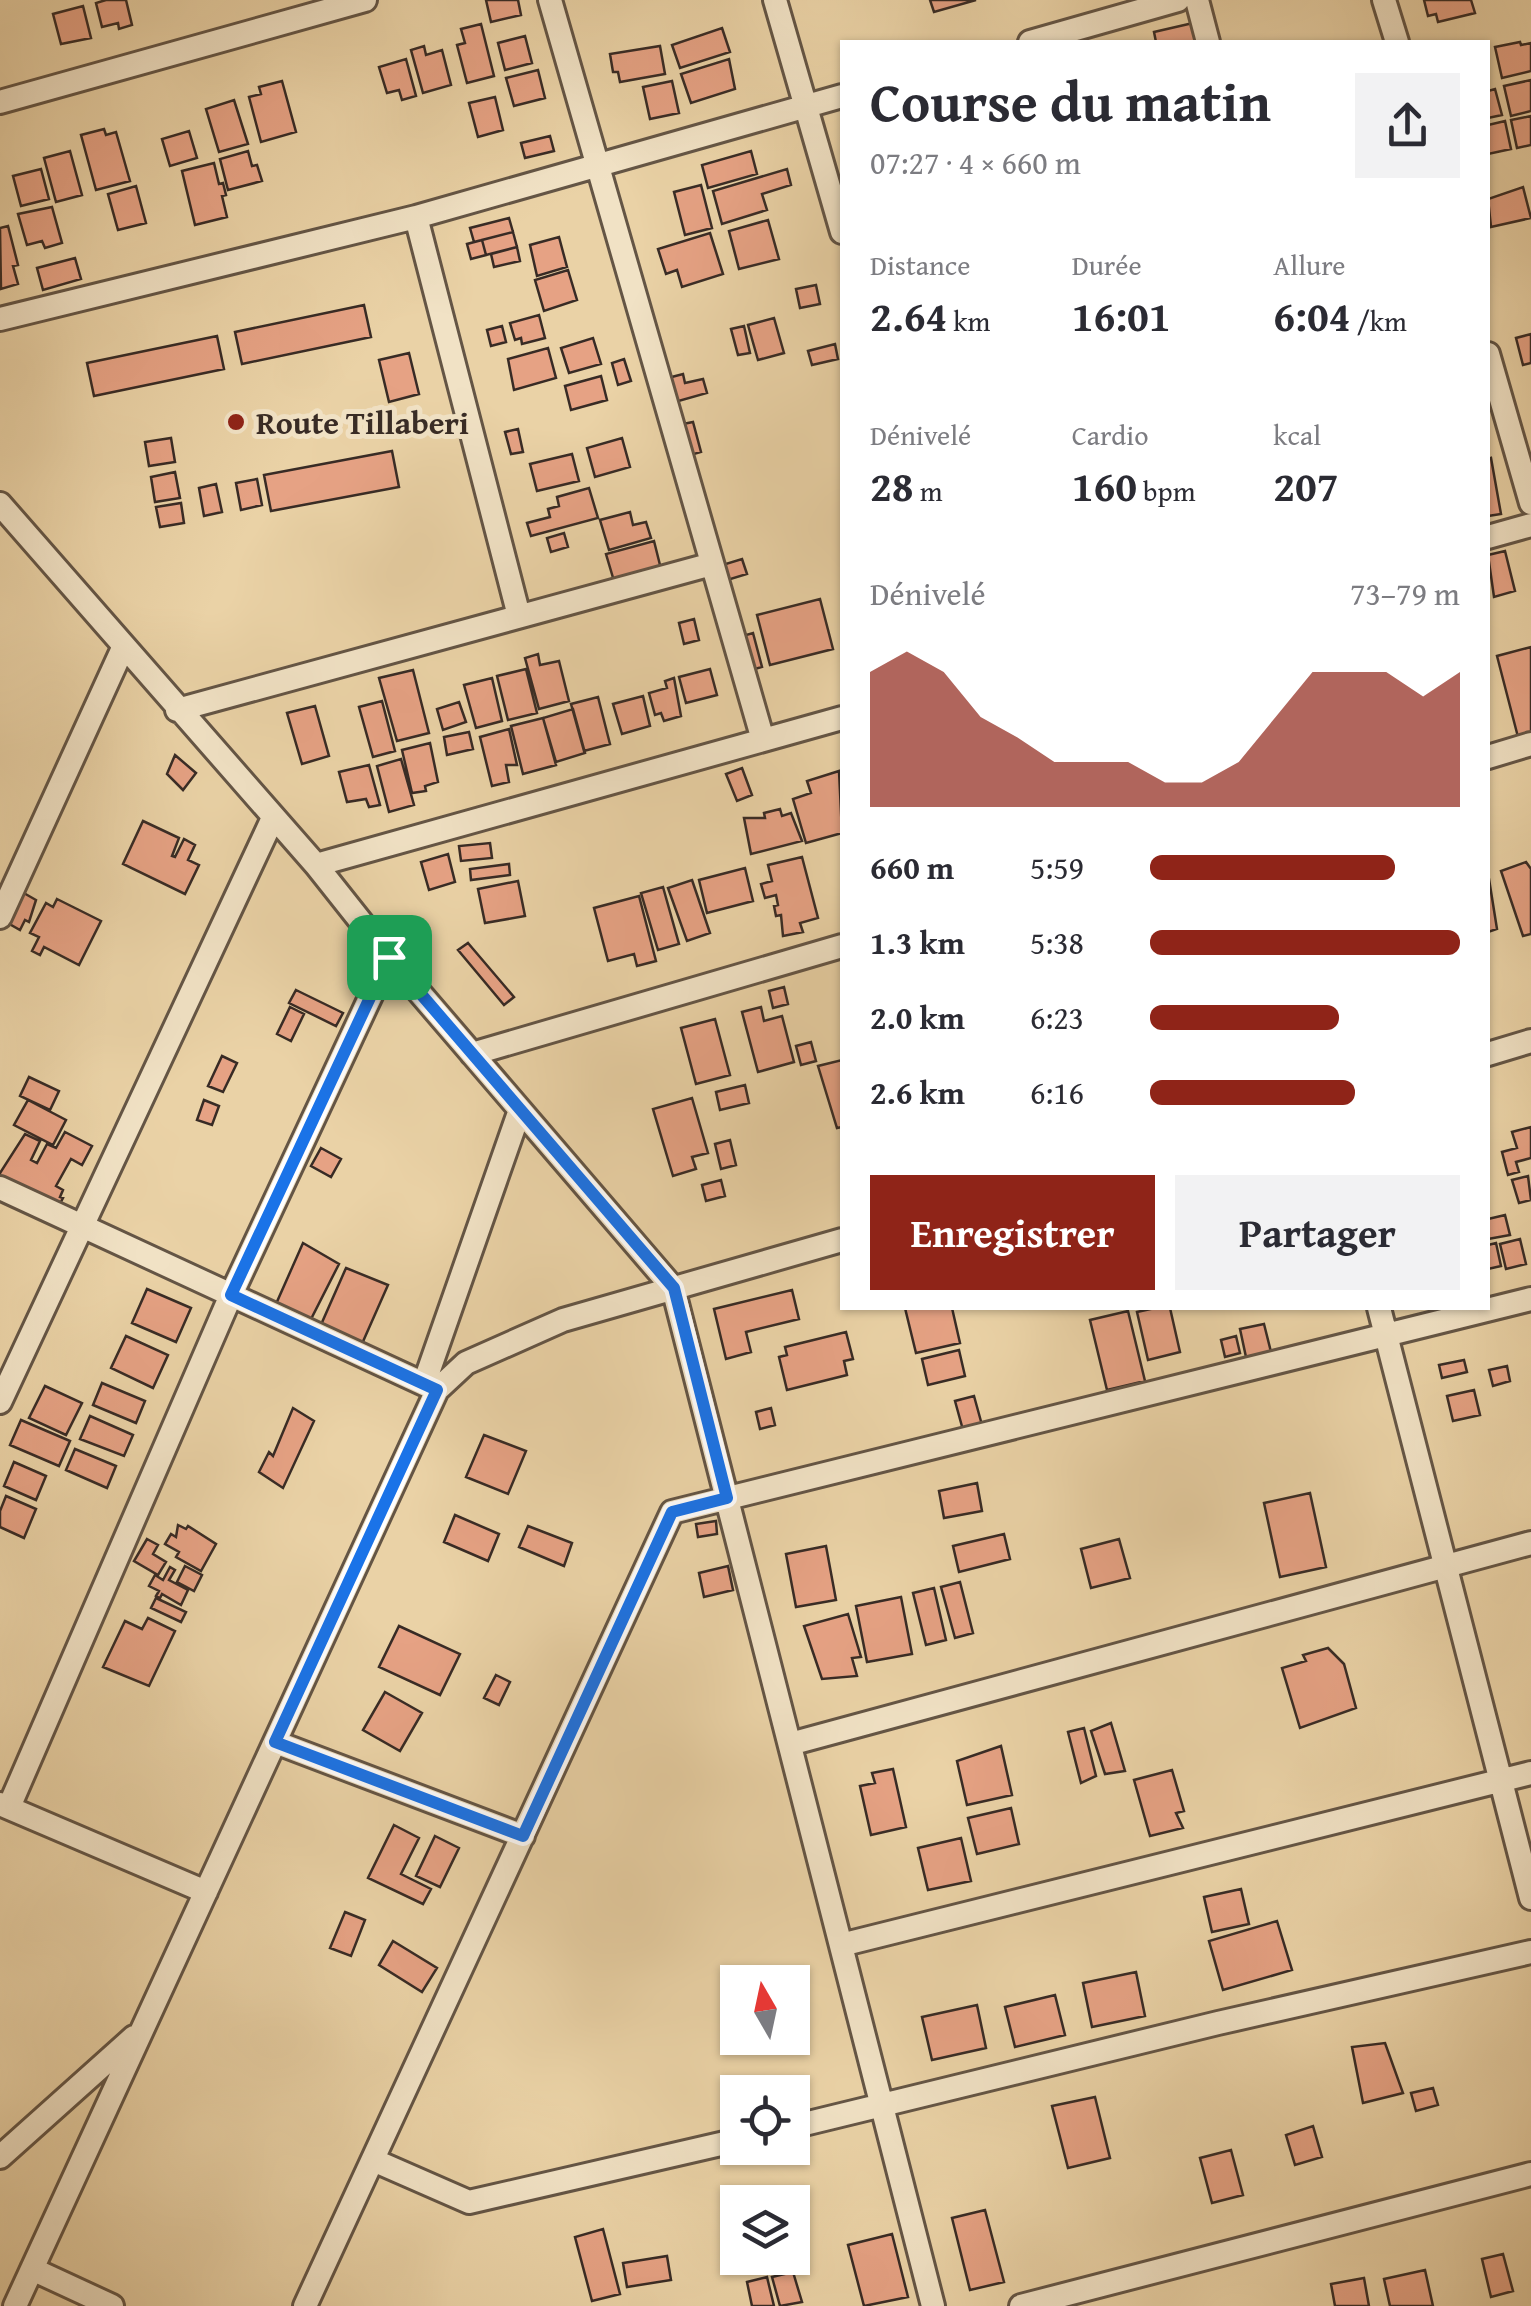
<!DOCTYPE html>
<html lang="fr">
<head>
<meta charset="utf-8">
<style>
	body { margin:0; font-family:"Gentium Book Plus",serif; background:#f2f2f3; color:#2b2b33; height:100vh; display:flex; flex-direction:column; font-size:38px; white-space:nowrap }
	* { box-sizing:border-box; margin:0 }
	p { font-size:32px; color:#7c7c81 }
	.icon { flex:none; width:55px; height:55px; fill:none; stroke:currentColor; stroke-width:2; stroke-linecap:round; stroke-linejoin:round }
	.map { position:relative; flex:1; overflow:hidden }
	.sheet { position:absolute; left:840px; top:40px; width:650px; height:1270px; display:flex; flex-direction:column; background:#fff; border-radius:0px; box-shadow:0 2px 8px #0004 }
	.sheet>* { flex:none }
	.needle { width:65px; rotate:351deg }
	.controls { position:absolute; left:720px; top:1965px; display:grid; gap:20px }
	.controls a { display:grid; place-items:center; width:90px; height:90px; border-radius:0px; background:#fff; box-shadow:0 2px 8px #0004; font-size:50px }
	.pin { position:absolute; display:grid; place-items:center; width:85px; height:85px; color:#fff; margin:-42px; border-radius:20px; box-shadow:0 5px 15px #0006 }
	.round { display:grid; place-items:center; flex:none; width:105px; height:105px; border-radius:0px; background:#f2f2f3 }
	.headline { display:flex; align-items:center; justify-content:space-between; height:170px; padding:0 30px }
	h1 { font-size:55px; font-weight:600; line-height:75px }
	.metrics { display:grid; grid-template-columns:repeat(3,1fr); gap:15px; height:170px; padding:10px 30px }
	.metrics div { display:grid; align-content:center }
	.metrics b { font-size:42px; font-weight:600 }
	.metrics small { font-size:28px; font-weight:400 }
	.metrics p { font-size:28px }
	.chart { height:280px; padding:20px 30px }
	.chart p { display:flex; justify-content:space-between }
	.chart svg { width:100%; height:180px; margin-top:10px; fill:#8f2418; opacity:.7 }
	.action { display:flex; gap:20px; margin-top:auto; padding:20px 30px }
	.action a { flex:1; height:115px; border-radius:0px; background:#8f2418; color:#fff; font-size:40px; font-weight:600; line-height:115px; text-align:center }
	.action a+a { background:#f2f2f3; color:#2b2b33 }
	ul { padding:0 30px; list-style:none; font-size:32px }
	li { display:grid; grid-template-columns:160px 120px 1fr; align-items:center; height:75px }
	li i { height:25px; border-radius:12px; background:#8f2418 }
	.map>svg:first-child { display:block }
	.building { fill:#e6a284; stroke:#382b25; stroke-width:2.5 }
	.lines { fill:none; stroke-linecap:round; stroke-linejoin:round }
	.minor-casing { stroke:#645545; stroke-width:28 }
	.minor { stroke:#f1e2c5; stroke-width:22 }
	.route-casing { stroke:#fff; stroke-width:20 }
	.route { stroke:#1a73e8; stroke-width:12 }
	.poi-dot { fill:#8f2418; stroke:#f1e2c5; stroke-width:4 }
	.labels { text-anchor:middle; dominant-baseline:central; stroke-width:10; stroke-linejoin:round; paint-order:stroke }
	.poi-label { font-size:32px; font-weight:bold; fill:#382b25; stroke:#f1e2c5; text-anchor:start }
</style>
</head>
<body>
<div class="map">
<svg width="1531" height="2306" viewBox="0 0 1531 2306">
	<rect width="100%" height="100%" fill="#ead2a6"/>
	<filter id="stains"><feTurbulence type="fractalNoise" baseFrequency=".002" numOctaves="4"/><feColorMatrix values="0 0 0 0 .2 0 0 0 0 .09 0 0 0 0 .02 0 0 0 .5 -.17"/></filter>
	<radialGradient id="worn" r=".72"><stop offset=".6" stop-color="#630" stop-opacity="0"/><stop offset="1" stop-color="#630" stop-opacity=".3"/></radialGradient>
	<!-- building -->
	<path class="building" d="M106,0H126L132,25L119,29L118,23L102,27L96,3Z
		M486,0H518L521,15L491,22Z
		M930,0H976L934,12Z
		M1424,0H1471L1475,13L1438,22L1436,14L1428,16Z
		M83,6L91,38L61,44L53,14Z
		M1193,23L1198,42H1156L1154,32Z
		M481,24L494,76L467,83L457,45L465,43L461,29Z
		M722,28L730,52L680,68L672,45Z
		M525,36L532,63L505,70L498,43Z
		M1520,42L1521,45L1531,43V71L1502,78L1495,47Z
		M424,46L426,55L442,50L451,85L423,93L411,50Z
		M660,46L665,74L620,82L618,72H613L610,54Z
		M406,59L416,96L402,100L399,90L387,93L379,67Z
		M729,59L735,89L691,103L681,74Z
		M538,70L545,98L514,106L506,78Z
		M1531,80V111L1511,116L1504,86Z
		M282,81L296,132L261,142L249,97L261,94L259,87Z
		M672,81L679,113L650,119L643,87Z
		M1495,89L1502,115L1488,118V91Z
		M495,97L503,130L478,137L469,103Z
		M234,100L248,144L219,152L206,109Z
		M1531,116V145L1517,148L1511,120Z
		M1505,121L1511,149L1488,154V125Z
		M104,129L106,135L116,132L130,181L96,190L81,135Z
		M189,131L197,158L170,166L162,139Z
		M550,136L554,151L525,158L521,143Z
		M70,151L82,195L56,202L44,158Z
		M248,151L252,166L257,165L262,181L228,190L220,159Z
		M751,151L757,174L708,188L702,165Z
		M214,163L219,184L223,183L226,195L222,196L227,217L195,225L182,171Z
		M41,169L49,199L21,206L13,176Z
		M787,169L791,185L762,194L767,210L722,224L713,191Z
		M701,185L712,228L685,235L674,192Z
		M136,186L146,223L118,230L108,194Z
		M1523,187L1531,218L1491,227L1488,199Z
		M52,207L62,243L45,248L42,241L27,245L18,214Z
		M509,218L513,232L474,242L470,228Z
		M768,220L779,259L739,269L729,231Z
		M8,226L18,265L13,266L18,284L1,289L0,228Z
		M513,232L517,247L486,255L482,240Z
		M710,233L723,274L682,287L677,270L666,274L658,249Z
		M559,237L567,267L537,276L530,245Z
		M482,240L486,255L471,259L467,244Z
		M517,247L520,261L494,267L491,254Z
		M75,258L81,279L43,290L37,268Z
		M568,270L577,300L544,311L535,280Z
		M816,285L820,304L800,308L796,289Z
		M364,305L371,337L242,364L235,332Z
		M539,315L545,338L522,344L521,338L515,340L510,323Z
		M774,318L784,353L758,360L748,325Z
		M502,326L506,342L491,346L487,330Z
		M744,326L750,353L738,355L731,329Z
		M1531,334V363L1523,365L1516,338Z
		M217,336L224,369L94,396L87,363Z
		M593,338L601,364L569,373L561,348Z
		M835,344L838,359L812,365L808,351Z
		M548,348L556,378L514,390L508,359Z
		M409,353L419,394L389,402L379,360Z
		M624,359L631,381L618,385L612,363Z
		M683,374L685,383L703,379L707,393L675,402L668,378Z
		M601,376L607,400L571,410L565,386Z
		M693,422L701,452L687,456L678,425Z
		M518,429L523,452L511,454L505,432Z
		M171,438L175,462L149,466L145,442Z
		M622,438L630,467L595,477L587,448Z
		M392,451L399,487L271,511L264,475Z
		M572,454L579,481L537,491L530,464Z
		M1491,458L1501,514L1488,516V459Z
		M175,472L180,498L155,502L151,477Z
		M257,479L262,505L241,510L236,483Z
		M216,484L222,512L204,516L199,488Z
		M589,488L598,518L531,536L527,523L550,517L548,509L559,506L557,497Z
		M181,503L184,523L160,527L156,507Z
		M630,512L633,525L646,522L651,538L609,550L600,520Z
		M564,533L568,547L551,552L547,538Z
		M654,541L661,569L614,581L606,554Z
		M1505,551L1515,591L1494,597L1488,555Z
		M742,559L747,574L724,581L719,566Z
		M820,599L833,649L770,665L757,615Z
		M694,619L699,640L684,644L679,623Z
		M753,633L762,667L748,671L739,637Z
		M1531,647V733L1518,737L1497,656Z
		M538,654L540,665L559,661L569,701L539,709L525,658Z
		M526,669L537,713L508,720L497,676Z
		M710,669L717,695L686,703L679,677Z
		M413,670L429,733L397,741L379,678Z
		M492,678L502,721L476,728L464,685Z
		M674,678L681,716L664,721L661,713L655,715L649,693L667,688L665,681Z
		M643,696L650,726L622,734L613,704Z
		M598,697L610,744L584,751L571,704Z
		M382,701L395,751L373,757L359,707Z
		M459,702L466,722L443,730L437,709Z
		M315,706L329,756L302,764L287,713Z
		M573,709L585,753L556,762L543,718Z
		M543,718L556,765L523,774L511,726Z
		M509,729L517,765H506L509,782L492,786L480,737Z
		M469,732L473,749L447,755L444,737Z
		M430,743L438,782L425,786L426,791L412,793L402,750Z
		M175,755L196,773L183,790L167,774Z
		M401,759L414,805L389,812L377,766Z
		M369,765L380,805L369,807L366,799L347,802L339,772Z
		M742,768L752,795L737,801L726,774Z
		M839,771L842,833L806,843L793,799L811,793L807,781Z
		M780,809L782,816L791,813L802,841L751,854L744,818H765L764,813Z
		M143,821L179,838L172,856L175,857L184,839L195,845L188,860L199,865L185,894L123,864Z
		M490,843L492,858L461,861L459,846Z
		M448,854L455,882L429,890L421,862Z
		M802,857L818,918L800,923L803,932L783,936L781,915L776,916L774,906L778,905L776,895L765,898L761,884L772,881L768,865Z
		M1526,862L1531,869V934L1523,936L1501,871Z
		M509,864L510,875L471,880L470,869Z
		M745,868L753,901L707,913L699,880Z
		M1489,879L1497,929L1488,932V879Z
		M692,880L710,933L687,941L668,888Z
		M518,881L525,916L485,923L478,889Z
		M663,887L679,944L658,950L641,893Z
		M22,892L36,900L29,922L25,920L20,930L6,922Z
		M639,896L656,961L637,966L634,954L608,961L594,908Z
		M57,899L101,921L79,965L44,947L40,955L32,951L39,937L30,933L46,903L53,907Z
		M468,943L514,997L504,1005L458,950Z
		M784,987L788,1004L773,1008L769,991Z
		M296,990L343,1013L336,1026L289,1003Z
		M290,1007L304,1014L291,1041L277,1034Z
		M761,1007L764,1021L782,1016L794,1062L758,1072L742,1012Z
		M715,1019L730,1075L696,1084L681,1028Z
		M811,1042L816,1061L801,1065L796,1046Z
		M222,1056L237,1063L223,1092L208,1086Z
		M842,1060V1127L837,1128L818,1066Z
		M29,1077L59,1091L50,1110L20,1096Z
		M745,1085L749,1103L720,1110L716,1092Z
		M692,1098L708,1153L692,1157L696,1169L673,1176L653,1109Z
		M28,1100L66,1120L53,1145L14,1125Z
		M204,1100L219,1106L212,1125L197,1120Z
		M1531,1127V1158L1516,1162L1519,1172L1508,1175L1502,1152L1517,1148L1512,1132Z
		M65,1132L92,1146L82,1165L71,1159L56,1186L63,1190L60,1197L63,1198L53,1217L0,1178V1173L25,1134L40,1141L31,1160L37,1163L47,1144L56,1148Z
		M730,1140L736,1165L721,1169L715,1144Z
		M321,1148L341,1159L331,1177L311,1166Z
		M1528,1176L1531,1200L1519,1203L1512,1180Z
		M721,1180L725,1196L706,1201L702,1185Z
		M1505,1215L1510,1235L1488,1239V1219Z
		M1520,1239L1526,1264L1506,1269L1500,1244Z
		M303,1243L339,1264L310,1321L276,1304Z
		M1496,1243L1501,1266L1488,1269V1245Z
		M346,1268L388,1285L361,1346L320,1327Z
		M147,1289L191,1308L176,1342L132,1323Z
		M792,1290L799,1319L746,1332L751,1352L726,1359L714,1309Z
		M905,1308H952L960,1343L916,1353Z
		M1155,1308H1170L1180,1352L1148,1360L1137,1312Z
		M1128,1311L1145,1381L1107,1390L1090,1320Z
		M1264,1324L1271,1352L1246,1357L1240,1329Z
		M846,1332L853,1359L844,1361L847,1375L787,1390L779,1357L787,1355L785,1347Z
		M126,1336L168,1355L153,1388L111,1368Z
		M1236,1336L1240,1353L1225,1357L1221,1340Z
		M959,1350L965,1376L928,1385L922,1359Z
		M1464,1360L1467,1372L1442,1378L1439,1365Z
		M1507,1366L1510,1381L1493,1386L1489,1370Z
		M102,1383L145,1401L136,1423L93,1405Z
		M45,1386L82,1403L66,1435L29,1418Z
		M1474,1390L1480,1415L1453,1421L1447,1396Z
		M974,1396L982,1425L963,1430L955,1401Z
		M293,1408L314,1421L283,1488L259,1472L269,1452L273,1456Z
		M771,1408L775,1425L760,1429L756,1412Z
		M90,1416L133,1435L124,1456L80,1439Z
		M21,1420L70,1441L59,1466L10,1445Z
		M484,1435L526,1451L508,1494L466,1477Z
		M75,1449L116,1466L107,1488L66,1470Z
		M14,1462L46,1476L36,1500L4,1486Z
		M977,1483L982,1511L944,1518L939,1491Z
		M1310,1493L1326,1567L1280,1577L1264,1503Z
		M6,1496L36,1509L24,1538L0,1527V1511Z
		M455,1515L499,1534L488,1561L444,1542Z
		M716,1521L717,1534L698,1537L696,1524Z
		M178,1525L186,1529L188,1526L216,1544L201,1571L176,1557L179,1552L165,1544L171,1534L176,1537Z
		M528,1526L572,1543L564,1566L519,1547Z
		M1004,1534L1010,1559L959,1572L953,1546Z
		M147,1539L158,1545L153,1554L166,1562L158,1575L134,1561Z
		M1119,1539L1130,1578L1091,1588L1081,1549Z
		M826,1546L836,1600L796,1607L786,1554Z
		M185,1566L202,1575L194,1591L177,1582Z
		M728,1566L733,1590L704,1597L699,1573Z
		M170,1567L175,1570L169,1580L188,1590L181,1605L162,1594L160,1598L156,1596L159,1591L149,1586L155,1575L163,1580Z
		M960,1582L973,1633L955,1638L941,1587Z
		M934,1588L946,1640L926,1645L913,1593Z
		M901,1597L912,1654L867,1662L856,1606Z
		M156,1598L186,1612L181,1622L151,1608Z
		M848,1614L861,1657L852,1658L857,1676L822,1679L804,1626Z
		M148,1618L175,1631L149,1686L103,1667L125,1621L142,1629Z
		M399,1626L460,1654L440,1695L379,1667Z
		M1328,1648L1344,1664L1356,1708L1300,1728L1282,1668L1306,1661L1303,1655Z
		M496,1675L510,1682L499,1705L484,1698Z
		M385,1692L422,1713L400,1751L363,1730Z
		M1111,1723L1125,1771L1105,1774L1091,1731Z
		M1084,1728L1096,1776L1081,1783L1068,1732Z
		M1001,1746L1012,1795L967,1805L957,1761Z
		M893,1769L906,1827L871,1835L860,1786L875,1783L872,1773Z
		M1172,1770L1184,1811L1176,1813L1183,1828L1150,1836L1134,1780Z
		M1011,1808L1019,1844L977,1854L968,1818Z
		M394,1825L419,1838L401,1874L431,1889L423,1904L368,1878Z
		M435,1836L459,1848L440,1887L416,1876Z
		M961,1838L971,1881L928,1890L918,1848Z
		M1241,1889L1249,1924L1212,1932L1204,1897Z
		M345,1912L365,1920L351,1956L330,1948Z
		M1277,1921L1292,1970L1223,1990L1209,1941Z
		M393,1941L437,1968L422,1992L379,1965Z
		M1136,1972L1145,2016L1092,2027L1083,1983Z
		M1055,1995L1065,2035L1015,2047L1005,2007Z
		M977,2005L986,2048L932,2060L922,2017Z
		M1385,2043L1403,2093L1363,2103L1352,2047Z
		M1433,2088L1438,2105L1416,2111L1411,2093Z
		M1095,2097L1110,2158L1068,2168L1052,2106Z
		M1313,2126L1322,2157L1295,2165L1286,2135Z
		M1231,2150L1243,2195L1212,2203L1200,2158Z
		M985,2210L1004,2282L970,2290L952,2218Z
		M603,2229L620,2294L592,2301L575,2237Z
		M892,2234L908,2297L864,2306L848,2245Z
		M1503,2254L1513,2291L1491,2297L1482,2259Z
		M667,2256L671,2280L627,2287L623,2263Z
		M1425,2270L1433,2306H1390L1384,2279Z
		M793,2272L802,2302L780,2306L772,2277Z
		M767,2277L774,2306H752L747,2282Z
		M1364,2278L1369,2306H1335L1331,2284Z"/>
	<g class="lines">
		<!-- minor casing -->
		<g class="minor-casing">
			<path id="minor" d="M550,0L763,740
				M775,0L842,232
				M1197,0L1208,42
				M1384,0L1397,42
				M1030,42L1178,0
				M0,102L365,0
				M416,217L519,616
				M0,319L416,217L842,96
				M1488,354L1531,503
				M0,504L316,865L389,957L673,1288L933,2306
				M1488,537L1531,525
				M177,710L712,564
				M1488,757L1531,744
				M316,865L842,718
				M0,917L123,648
				M472,1054L842,946
				M1488,1054L1531,1041
				M0,1188L437,1390
				M1379,1308L1531,1898
				M424,1384L520,1110
				M0,1402L273,818
				M275,1742L523,1836
				M790,1744L1531,1543
				M0,1804L206,1892
				M9,1807L231,1295L389,957
				M841,1945L1531,1773
				M792,2127L1218,2023L1531,1952
				M0,2157L134,2037
				M373,2160L469,2202L738,2140
				M32,2269L112,2306
				M15,2306L437,1390L466,1363L563,1320L842,1240
				M305,2306L672,1512L1531,1299
				M1021,2306L1531,2174"/>
		</g>
		<!-- minor -->
		<use href="#minor" class="minor"/>
	</g>
	<g class="lines">
		<!-- route casing -->
		<g class="route-casing">
			<path id="route" d="M389,957L674,1288L727,1498L672,1512L523,1836L275,1742L437,1390L231,1295Z"/>
		</g>
		<!-- route -->
		<use href="#route" class="route"/>
	</g>
	<!-- markers -->
	<circle class="poi-dot" cx="236" cy="422" r="10"/>
	<g class="labels">
		<!-- poi labels -->
		<g class="poi-label">
			<text x="256" y="422">Route Tillaberi</text>
		</g>
	</g>
	<rect width="100%" height="100%" filter="url(#stains)"/>
	<rect width="100%" height="100%" fill="url(#worn)"/>
</svg>
<div class="controls">
<a><svg class="needle" viewBox="-14 -14 28 28"><path d="M0-13l5 13h-10z" fill="#e53935"/><path d="M0 13l5-13h-10z" fill="#7c7c81"/></svg></a>
<a><svg class="icon" aria-label="locate" viewBox="0 0 24 24"><circle cx="12" cy="12" r="6"/><path d="M12 2v4M12 18v4M2 12h4M18 12h4"/></svg></a>
<a><svg class="icon" aria-label="layers" viewBox="0 0 24 24"><path d="M12 4l9 5-9 5-9-5zM3 14l9 5 9-5"/></svg></a>
</div>
<div class="pin" style="left:389px;top:957px;background:#1e9e55"><svg class="icon" aria-label="arrive" viewBox="0 0 24 24"><path d="M6 21V4h12l-3 4 3 4H6"/></svg></div>
<section class="sheet">
<div class="headline"><div><h1>Course du matin</h1><p>07:27 · 4 × 660 m</p></div><a class="round"><svg class="icon" aria-label="share" viewBox="0 0 24 24"><path d="M12 15V3M7 8l5-5 5 5M5 13v7h14v-7"/></svg></a></div>
<div class="metrics">
<div><p>Distance</p><b>2.64<small> km</small></b></div>
<div><p>Durée</p><b>16:01</b></div>
<div><p>Allure</p><b>6:04<small> /km</small></b></div>
</div>
<div class="metrics">
<div><p>Dénivelé</p><b>28<small> m</small></b></div>
<div><p>Cardio</p><b>160<small> bpm</small></b></div>
<div><p>kcal</p><b>207</b></div>
</div>
<div class="chart"><p><span>Dénivelé</span>73–79 m</p>
<svg viewBox="0 0 160 44" preserveAspectRatio="none"><path d="M0 44V11L10 6L20 11L30 22L40 27L50 33L60 33L70 33L80 38L90 38L100 33L110 22L120 11L130 11L140 11L150 17L160 11V44z"/></svg>
</div>
<ul>
<li><b>660 m</b>5:59<i style="width:79%"></i></li>
<li><b>1.3 km</b>5:38<i style="width:100%"></i></li>
<li><b>2.0 km</b>6:23<i style="width:61%"></i></li>
<li><b>2.6 km</b>6:16<i style="width:66%"></i></li>
</ul>
<div class="action"><a>Enregistrer</a><a>Partager</a></div>
</section>
</div>
</body>
</html>
